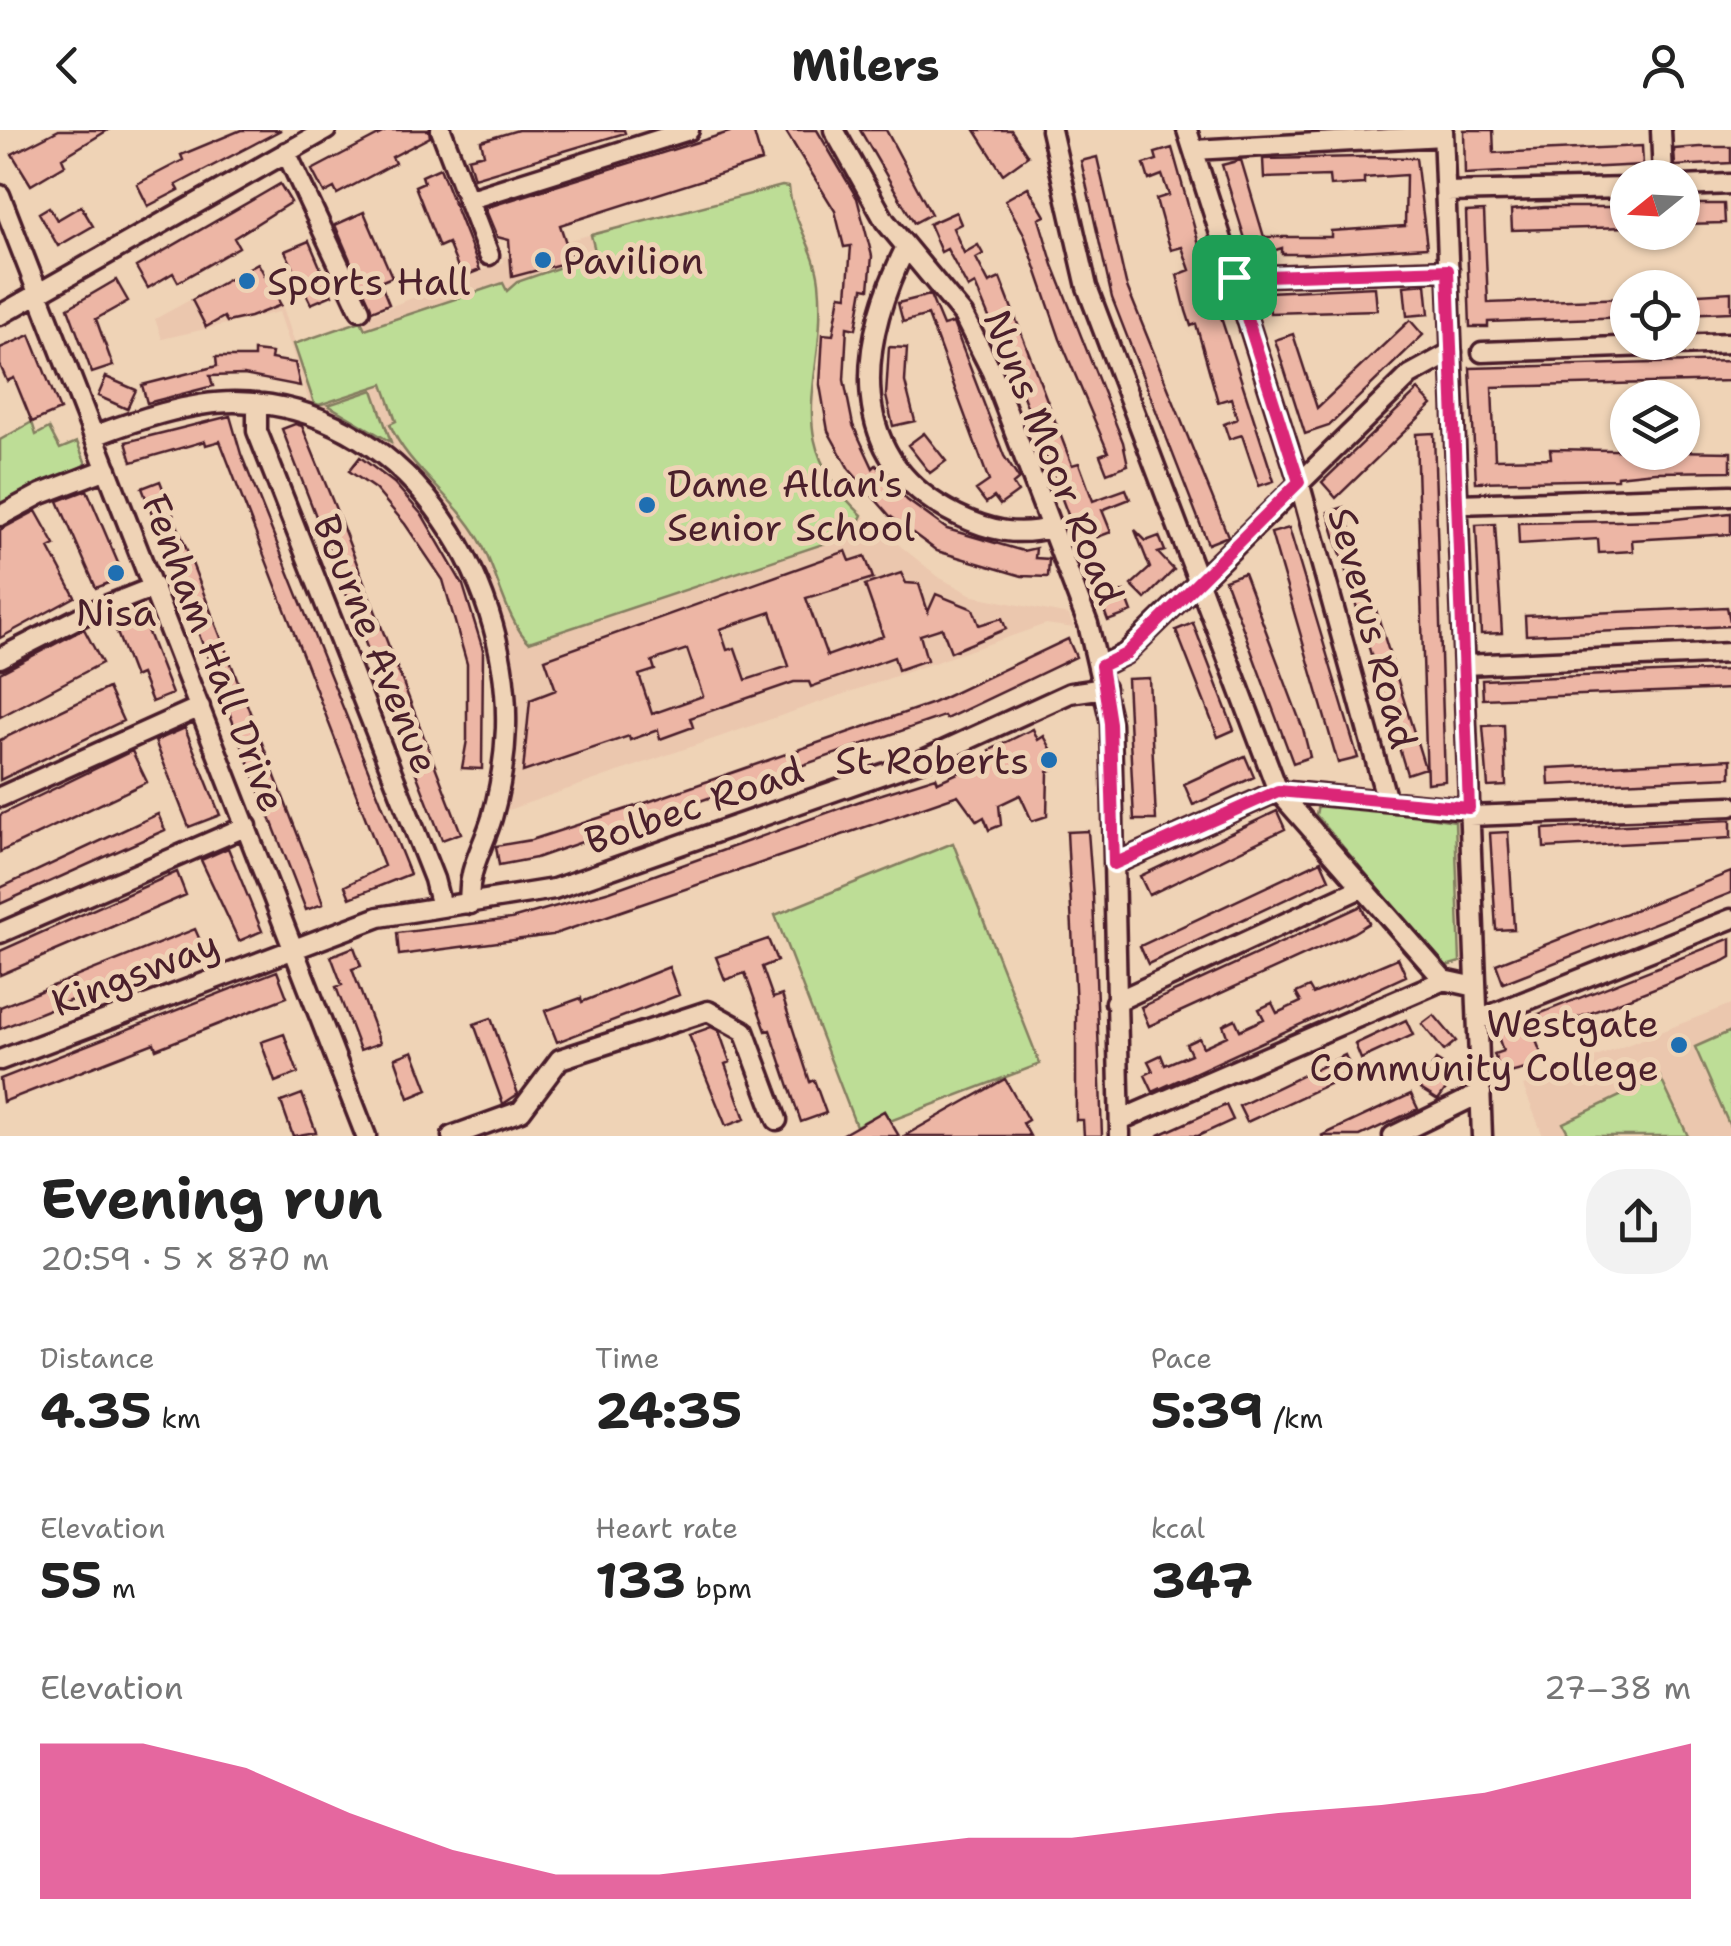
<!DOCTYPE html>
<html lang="en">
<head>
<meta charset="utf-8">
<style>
	body { margin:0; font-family:"Shantell Sans",sans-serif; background:#f2f2f2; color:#222; height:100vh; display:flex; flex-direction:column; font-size:38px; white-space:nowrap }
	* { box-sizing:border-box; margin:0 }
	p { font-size:32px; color:#767676 }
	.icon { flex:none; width:55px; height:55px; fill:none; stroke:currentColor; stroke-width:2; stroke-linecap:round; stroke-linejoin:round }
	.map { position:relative; height:1006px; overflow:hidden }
	.sheet { display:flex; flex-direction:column; background:#fff; flex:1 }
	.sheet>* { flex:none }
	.needle { width:65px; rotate:252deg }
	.tools { position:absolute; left:1610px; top:30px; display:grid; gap:20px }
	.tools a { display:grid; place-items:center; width:90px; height:90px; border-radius:50%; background:#fff; box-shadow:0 2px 8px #0004; font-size:50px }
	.pin { position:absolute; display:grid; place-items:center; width:85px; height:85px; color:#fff; margin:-42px; border-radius:20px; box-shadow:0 5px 15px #0006 }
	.round { display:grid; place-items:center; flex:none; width:105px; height:105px; border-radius:40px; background:#f2f2f2 }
	.head { display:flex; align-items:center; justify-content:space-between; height:170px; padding:0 40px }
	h1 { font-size:55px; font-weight:700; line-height:75px }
	.metrics { display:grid; grid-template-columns:repeat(3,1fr); gap:15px; height:170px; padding:10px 40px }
	.metrics div { display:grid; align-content:center }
	.metrics b { font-size:50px; font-weight:700 }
	.metrics small { font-size:28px; font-weight:400 }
	.metrics p { font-size:28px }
	.chart { height:280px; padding:20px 40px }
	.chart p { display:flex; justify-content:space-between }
	.chart svg { width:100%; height:180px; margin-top:10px; fill:#db2777; opacity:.7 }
	header { display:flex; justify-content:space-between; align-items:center; height:130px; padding:0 40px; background:#fff; font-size:45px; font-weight:700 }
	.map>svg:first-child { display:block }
	.built { fill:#ebc7ae }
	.green { fill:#bddd96; stroke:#847e60; stroke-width:2.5 }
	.building { fill:#edb6a5; stroke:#4a1f2b; stroke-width:2.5; fill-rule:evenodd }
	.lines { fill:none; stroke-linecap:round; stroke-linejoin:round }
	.minor-casing { stroke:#4a1f2b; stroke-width:25 }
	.minor { stroke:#efd3b6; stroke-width:18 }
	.route-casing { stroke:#fff; stroke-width:20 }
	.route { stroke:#db2777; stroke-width:12 }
	.poi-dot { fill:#1f6fb2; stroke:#efd3b6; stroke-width:4 }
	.labels { text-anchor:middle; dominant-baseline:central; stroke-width:10; stroke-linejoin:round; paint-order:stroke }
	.poi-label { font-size:38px; fill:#4a1f2b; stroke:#efd3b6; text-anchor:start }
	.street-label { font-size:38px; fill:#4a1f2b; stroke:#efd3b6 }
</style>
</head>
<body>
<header><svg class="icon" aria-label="back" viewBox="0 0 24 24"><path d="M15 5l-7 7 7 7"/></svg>Milers<svg class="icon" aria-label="person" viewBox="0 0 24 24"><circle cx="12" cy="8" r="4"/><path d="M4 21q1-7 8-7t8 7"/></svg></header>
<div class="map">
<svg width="1731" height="1006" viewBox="0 0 1731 1006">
	<rect width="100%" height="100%" fill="#efd3b6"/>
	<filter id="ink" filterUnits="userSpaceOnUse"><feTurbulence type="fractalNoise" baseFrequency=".01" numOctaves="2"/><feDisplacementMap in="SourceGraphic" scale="20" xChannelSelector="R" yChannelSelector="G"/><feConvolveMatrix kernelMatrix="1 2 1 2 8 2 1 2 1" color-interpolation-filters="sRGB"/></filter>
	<g filter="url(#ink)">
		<!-- built -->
		<path class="built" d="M782,56L789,57L791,77L814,122L819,156L811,285L822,342L862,385L940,448L974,466L1069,485L1074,498L1046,494L502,682L515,632L517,552L497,468L459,395L403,333L311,277L279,182L162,209L155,189L258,133L284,180L295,214L504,132L502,127Z
			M1731,874V1006H1543L1523,956Z"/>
		<!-- green -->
		<path class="green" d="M782,56L789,57C792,91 815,117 819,152C829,248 776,306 862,385L853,404L529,512C507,493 496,438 479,409C455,367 406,336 390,294L396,291L383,254L319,275L314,273L294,214L361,191L365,199L503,153L507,161L517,152L596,125L591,105Z
			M373,260L391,312L328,275Z
			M32,292L36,305L49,298L60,319L77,312L86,334L0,378V310Z
			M1325,671L1455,691L1460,832L1446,836L1441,832L1316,685L1318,674Z
			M953,713L1040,934L890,991L884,981L856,996L775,785Z
			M1731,901V999L1695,917Z
			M1660,947L1688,1006H1570L1563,993Z"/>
		<!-- building -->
		<path class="building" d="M59,0H108L62,28L65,35L31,55L12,24Z
			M241,0H281L176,55L179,60L148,76L137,54L183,30L181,25Z
			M388,0H429L430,7L392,27L395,33L337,64L334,58L324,63L312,40Z
			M518,0H624L625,3L474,48L468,28L484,24L481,11Z
			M736,0H753L762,31L560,95L572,131L512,147L509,110L497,107L485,78Z
			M785,0H817L857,68L872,126L869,159L863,158L856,199L847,197L844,250L853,295L873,338L876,335L907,370L947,399L1023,421L1036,418L1035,428L1049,429L1048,447L1022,446L937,421L890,386L849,339L828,301L820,255L823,204L833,205L840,165L847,166L851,116L844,117L835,81Z
			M860,0H886L931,84L914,93Z
			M975,0H1011L1028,26L1003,44Z
			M1464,0H1493L1494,23L1642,16L1643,35L1465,44Z
			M1700,17H1731V33L1675,36L1674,19Z
			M1172,18L1211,157L1274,351L1259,356L1242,305L1229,309L1224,294L1237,289L1231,268L1218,272L1196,194L1191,196L1186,181L1177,145L1190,140L1182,117L1171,120L1166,105L1156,69L1169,65L1162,45L1149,50L1144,34L1157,30L1155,23Z
			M1097,27L1126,154L1228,406L1208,414L1112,168L1081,31Z
			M1363,27L1416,28L1427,117L1309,124H1282V118L1251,128L1222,35L1241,30L1264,107H1331V101L1405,96L1406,45L1364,48V54L1330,56L1329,46L1264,48L1263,29Z
			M440,38L480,140L462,147L448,113L439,117L415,56L424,52L422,46Z
			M280,54L291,72L234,108L239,117L178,152L173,143L148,158L136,137Z
			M1028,57L1045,86L1039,89L1053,135L1123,312L1128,335L1107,343L1100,325L1108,322L1060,209L1024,104L1005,70Z
			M1682,74H1724L1725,93L1682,94Z
			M81,76L93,96L58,116L39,83L49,77L57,90Z
			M1544,77H1628V97L1512,100L1511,80Z
			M1484,81L1488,173L1628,168V187L1488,192V197H1470L1466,82Z
			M364,82L392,147L380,152L389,174L372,181L335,95Z
			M956,82L961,94L953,98L964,123L978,115L983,124L976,128L989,153L1000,148L1072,335L1079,333L1093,371L1126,359L1130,369L1102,380L1111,402L1079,414L994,189L990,190L975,154L968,158L947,119L941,122L929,94Z
			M309,111L332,165L311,174L285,121Z
			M258,133L281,175L250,187L227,192L224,187L206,197L192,170Z
			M116,150L128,171L96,189L113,236L92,243L68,178Z
			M1426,154L1429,184L1407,186L1404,156Z
			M1375,157L1377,180L1270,183L1268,162Z
			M1731,162V182L1682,184V165Z
			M930,165L943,196L953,193L1004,326L1019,349L1013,354L1018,362L1000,375L994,367L986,373L976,360L989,351L928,185L903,192L898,173Z
			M1410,190L1423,205L1329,296L1305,304L1275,210L1293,204L1317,278Z
			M30,205L60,280L32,292L14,248L7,251L0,235V218Z
			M889,217L907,218L905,252L915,291L893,296L886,266Z
			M254,221L272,223L271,229L295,233L300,256L244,245L210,246L213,256L147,273L142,255L217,236L216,227H254Z
			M1731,231V251L1492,257L1495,329L1551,328L1550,319L1731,322V341L1655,342L1617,346V349L1476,352L1470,238Z
			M106,247L136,260L127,279L98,266Z
			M1418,260L1432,275L1336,368L1322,352Z
			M230,286L241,324L410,744L350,768L345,756L384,736L220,311L206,315L205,311L132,332L126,312Z
			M295,294L302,296L335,377L461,703L442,710L282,299Z
			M924,303L946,331L930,343L908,315Z
			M1434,303L1445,651L1427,653L1416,304Z
			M360,327L394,353L423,386L463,455L483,520L482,639L462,638L467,610V534L443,450L405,394L375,359L349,341Z
			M160,351L313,744L323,774L306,780L142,358Z
			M87,360L124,447L96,458L58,371Z
			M1344,377L1425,638L1407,644L1328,382Z
			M36,381L55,415L49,418L75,467L0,508V400Z
			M1731,383V404L1632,410L1633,421L1599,423L1598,409L1519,414L1518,393L1666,390Z
			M1495,394L1502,503L1481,504L1476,395Z
			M1289,398L1358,628L1338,633L1271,403Z
			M1135,400L1146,411L1159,406L1165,421L1158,423L1174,440L1145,469L1131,455L1150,438Z
			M846,421L850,431L865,426L873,448L806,468L827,526L883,506L865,455L901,443L906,453L919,454L928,482L936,464L973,479L979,495L1002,488L1006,499L951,522L942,498L920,505L927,530L898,540L894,527L811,557L809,552H794L690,588L693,597L660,609L658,600L630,610L629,606L523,642L530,570L556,560L545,529ZM771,482L789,536L746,550L735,518L727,520L720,499ZM687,519L703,566L652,584L639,545L655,540L652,531Z
			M1244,443L1303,599L1310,627L1293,633L1225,450Z
			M1124,461L1132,482L1108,491L1100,470Z
			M138,477L172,564L152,572L141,544L134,547L111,487Z
			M1727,477L1731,496L1526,505L1525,486Z
			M1193,493L1234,600L1218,607L1176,500Z
			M84,499L102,533L0,587V543Z
			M1068,509L1076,527L946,589L944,586L536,728L499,735L496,716L531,710L642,674L933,573Z
			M1731,540V559L1483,569L1482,550Z
			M1149,548L1156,690H1134L1127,549Z
			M108,558L123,591L0,650V610Z
			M1504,595L1506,656L1488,657L1483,596Z
			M185,598L220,685L189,697L155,611Z
			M1033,599L1038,610L1044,606L1060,635L1048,642L1047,686L1032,691L1020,665L999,675L1001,695L989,700L984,687L977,691L958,665L552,805L399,825L397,803L511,789L610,761L863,670L936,647L938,652L993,627L990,620Z
			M132,621L147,652L0,722V685Z
			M1245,626L1254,647L1193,675L1184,654Z
			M1731,629V647L1549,655L1548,638Z
			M1277,681L1285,699L1149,765L1140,746Z
			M158,684L165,700L0,774V758Z
			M1731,690V708L1544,718L1543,699Z
			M1088,701L1093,767L1102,1006H1084L1083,990H1076V876L1067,702Z
			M1508,702L1514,799L1496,800L1490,703Z
			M228,718L262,801L239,811L201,730Z
			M1321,731L1329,749L1148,834L1140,816Z
			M177,742L186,765L0,845V821Z
			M1731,742V763L1503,853L1496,834Z
			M1361,776L1369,793L1353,803L1149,896L1141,877Z
			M195,799L203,817L0,899V877Z
			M1731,808V827L1724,831L1534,905L1545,934L1502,945L1494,924L1503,921L1496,901Z
			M768,809L777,831L762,837L773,868L782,865L810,952L814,950L826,983L801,992L770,900L766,901L745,843L725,850L716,827Z
			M354,817L361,836L352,839L380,913L360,920L336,857L342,855L331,826Z
			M1398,828L1406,846L1153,962L1145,945L1153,941L1148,931L1161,925L1165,935L1191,924L1186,914L1199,908L1203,917L1227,906L1223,895L1235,889L1240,900L1264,889L1259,879L1272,873L1277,883L1301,872L1296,863L1309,857L1313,864Z
			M669,837L679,865L557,912L545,881L581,868L582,872Z
			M277,841L287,867L156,919L154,913L3,972L0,949Z
			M1434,885L1456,911L1444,921L1422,894Z
			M491,888L518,964L503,974L474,894Z
			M1406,890L1413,905L1361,929L1355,914Z
			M711,897L719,901L730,932L725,934L745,989L726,996L689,905Z
			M284,904L298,943L275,952L261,912Z
			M413,921L428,960L409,968L395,928Z
			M1345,925L1353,943L1247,992L1239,976Z
			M1436,930L1457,943L1438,970L1419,958Z
			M1005,949L1028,990L1023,993L1030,1006H904Z
			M302,964L316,1002L293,1006L281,972Z
			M1411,964L1418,979L1360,1006H1321Z
			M1226,975L1233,990L1198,1006H1157Z
			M884,981L899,1006H840Z"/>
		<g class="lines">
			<!-- minor casing -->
			<g class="minor-casing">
				<path id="minor" d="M441,0L489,125
					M834,0L885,91L963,185L992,242L1088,494L1111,593L1120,1006
					M1051,0L1087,157L1278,661L1444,850L1476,857
					M1187,0L1299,352L1387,671
					M1443,0L1482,1006
					M1661,0L1663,48
					M1194,20L1443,6
					M286,22L360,180
					M1682,56L1731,54
					M1446,62L1628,58
					M0,65L366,1006
					M467,70L689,0
					M906,117C858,214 843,329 957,385C990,401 1018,407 1053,397
					M1234,147L1449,140
					M0,185L326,0
					M1482,222L1731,213
					M257,273V301L434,749L441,777
					M94,306C136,290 189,272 234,272C402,273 510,444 506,598C505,628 500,659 492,688C483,718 466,742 470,774
					M1458,374L1731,365
					M0,386L41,364L107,339
					M0,528L88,483L154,457
					M1464,535L1731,523
					M1101,536L1125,524L1410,245L1452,222
					M0,667L200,577
					M1469,686L1731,676
					M1114,734L1278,661L1469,679
					M0,803L247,696
					M1115,872L1361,758
					M1478,890L1731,789
					M0,930L379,787L554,759L923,630L1070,563L1105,558
					M1120,990L1444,850
					M452,1006L521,981L560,929L708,881L744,901L777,990
					M1393,1006L1481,963"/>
			</g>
			<!-- minor -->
			<use href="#minor" class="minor"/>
		</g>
	</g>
	<g class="lines" filter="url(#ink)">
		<!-- route casing -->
		<g class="route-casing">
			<path id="route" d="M1448,140L1469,678L1278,661L1114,734L1110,593L1101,536L1126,524L1299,352L1234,147Z"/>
		</g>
		<!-- route -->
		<use href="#route" class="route"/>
	</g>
	<!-- markers -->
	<g class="poi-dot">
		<circle cx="543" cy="130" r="10"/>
		<circle cx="247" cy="151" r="10"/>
		<circle cx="647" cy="375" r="10"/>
		<circle cx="116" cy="443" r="10"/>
		<circle cx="1049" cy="630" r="10"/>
		<circle cx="1679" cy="915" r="10"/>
	</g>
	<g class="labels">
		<!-- poi labels -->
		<g class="poi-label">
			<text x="563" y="130">Pavilion</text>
			<text x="267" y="151">Sports Hall</text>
			<text x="667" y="353">Dame Allan's<tspan x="667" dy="44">Senior School</tspan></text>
			<text x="116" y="482" text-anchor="middle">Nisa</text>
			<text x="1029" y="630" text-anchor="end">St Roberts</text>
			<text x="1659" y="893" text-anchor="end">Westgate<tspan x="1659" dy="44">Community College</tspan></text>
		</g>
		<!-- street labels -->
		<g class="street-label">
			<text transform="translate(1054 327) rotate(68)">Nuns Moor Road</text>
			<text transform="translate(1373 498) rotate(75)">Severus Road</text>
			<text transform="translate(376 514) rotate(68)">Bourne Avenue</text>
			<text transform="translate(214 523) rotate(69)">Fenham Hall Drive</text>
			<text transform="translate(694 675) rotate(-19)">Bolbec Road</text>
			<text transform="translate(135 843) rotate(-21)">Kingsway</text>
		</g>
	</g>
</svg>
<div class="tools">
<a><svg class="needle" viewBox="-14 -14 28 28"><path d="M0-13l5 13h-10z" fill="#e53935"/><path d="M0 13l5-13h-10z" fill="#767676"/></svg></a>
<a><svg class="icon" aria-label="locate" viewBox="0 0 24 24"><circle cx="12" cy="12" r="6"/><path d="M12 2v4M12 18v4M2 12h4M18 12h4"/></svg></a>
<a><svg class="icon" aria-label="layers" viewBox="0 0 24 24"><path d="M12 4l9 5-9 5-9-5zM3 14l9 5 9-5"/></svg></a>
</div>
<div class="pin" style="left:1234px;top:147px;background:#1e9e55"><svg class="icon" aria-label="arrive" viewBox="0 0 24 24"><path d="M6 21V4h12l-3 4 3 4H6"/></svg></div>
</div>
<section class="sheet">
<div class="head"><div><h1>Evening run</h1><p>20:59 · 5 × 870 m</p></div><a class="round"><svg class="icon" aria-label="share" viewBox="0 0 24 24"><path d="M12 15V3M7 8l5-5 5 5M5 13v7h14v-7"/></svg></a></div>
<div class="metrics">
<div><p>Distance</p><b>4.35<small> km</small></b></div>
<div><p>Time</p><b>24:35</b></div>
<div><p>Pace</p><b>5:39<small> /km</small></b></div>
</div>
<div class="metrics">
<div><p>Elevation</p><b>55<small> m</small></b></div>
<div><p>Heart rate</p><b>133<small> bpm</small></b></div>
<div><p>kcal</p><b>347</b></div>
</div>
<div class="chart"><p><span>Elevation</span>27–38 m</p>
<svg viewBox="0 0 160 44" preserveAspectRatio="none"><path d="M0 44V6L10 6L20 12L30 23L40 32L50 38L60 38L70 35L80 32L90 29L100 29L110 26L120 23L130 21L140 18L150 12L160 6V44z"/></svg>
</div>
</section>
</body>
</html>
